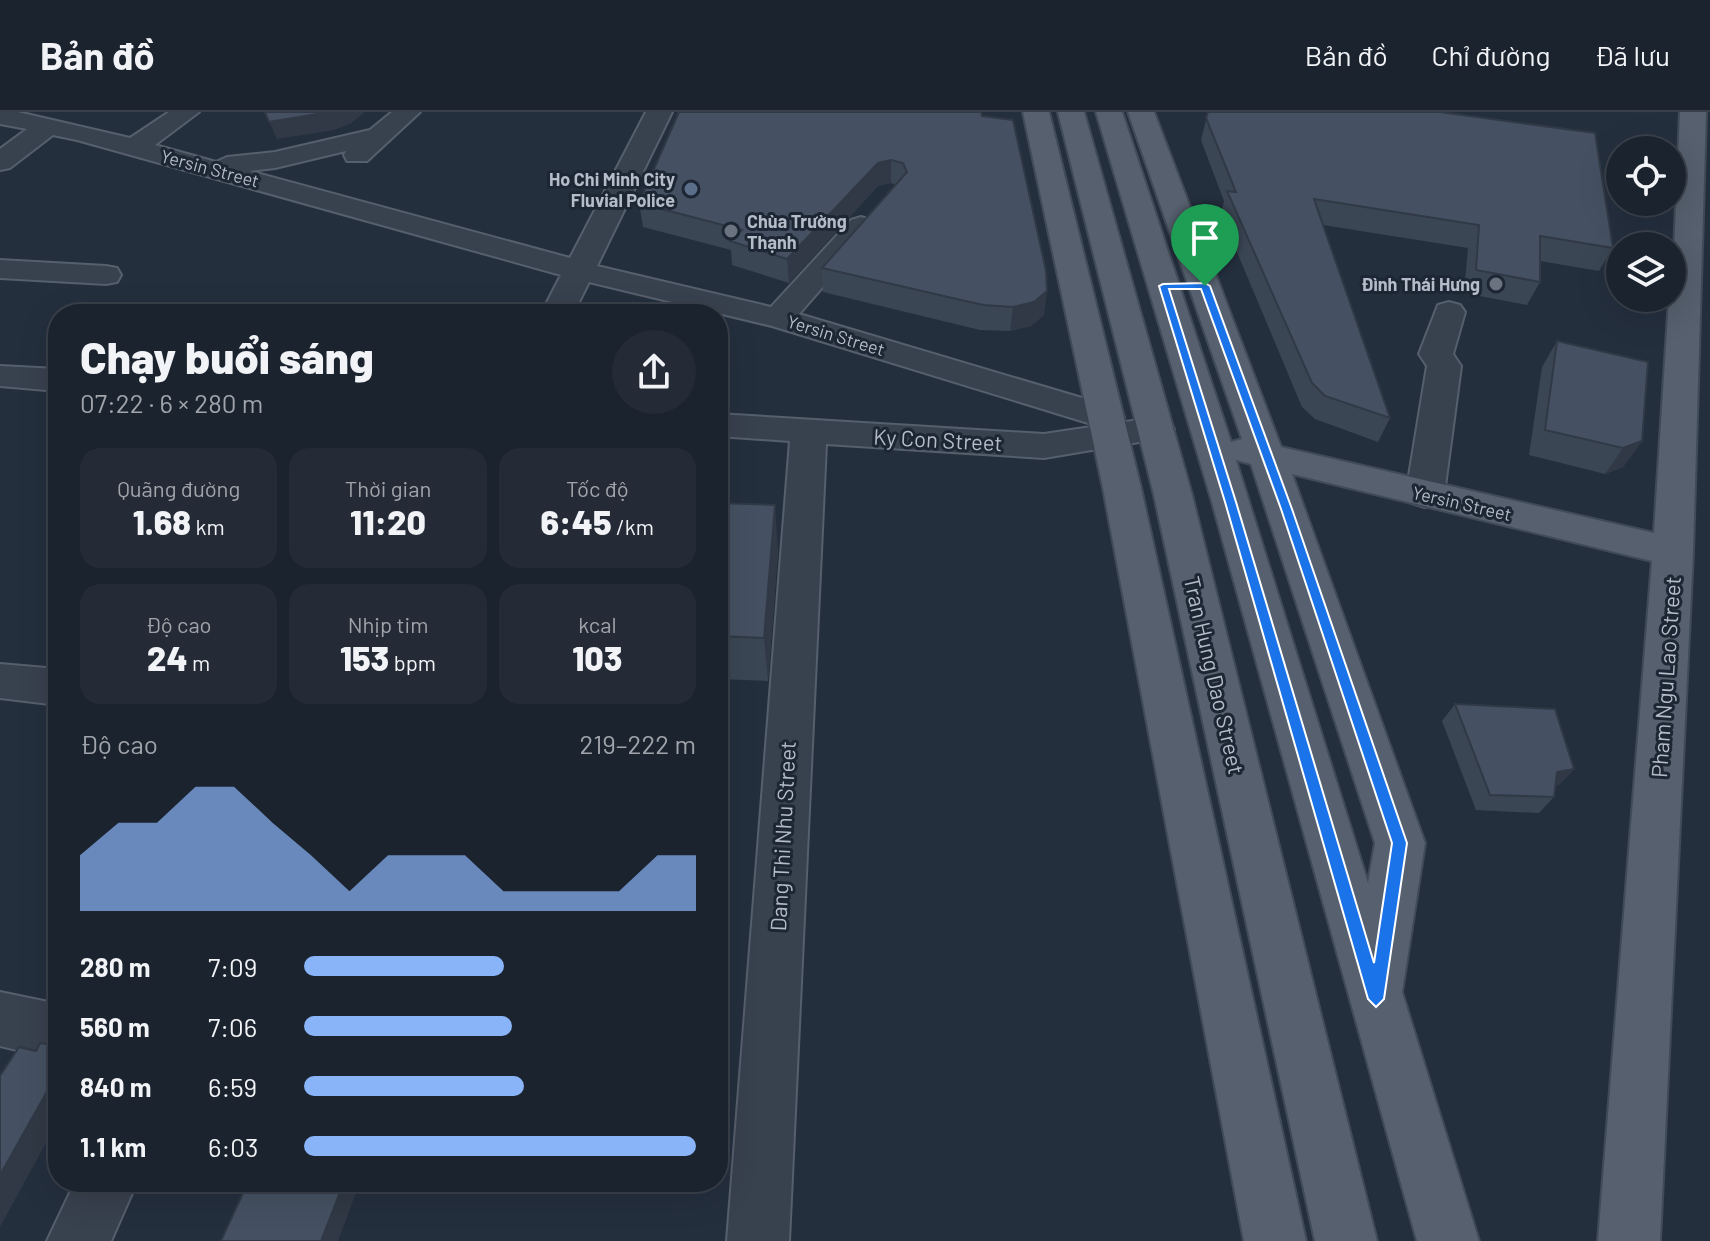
<!DOCTYPE html>
<html lang="vi">
<head>
<meta charset="utf-8">
<style>
	body { margin:0; font-family:Barlow,sans-serif; background:#242b36; color:#f1f3f6; height:100vh; display:flex; flex-direction:column; font-size:30px; white-space:nowrap }
	* { box-sizing:border-box; margin:0 }
	p { font-size:26px; color:#a0a4aa }
	.icon { flex:none; width:44px; height:44px; fill:none; stroke:currentColor; stroke-width:2; stroke-linecap:round; stroke-linejoin:round }
	.map { position:relative; flex:1; overflow:hidden }
	.sheet { position:absolute; left:48px; top:192px; width:680px; height:888px; display:flex; flex-direction:column; background:#1b232e; border-radius:32px; box-shadow:0 8px 32px #0002,0 0 0 2px #39404a }
	.sheet>* { flex:none }
	.fabs { position:absolute; left:1606px; top:24px; display:grid; gap:16px }
	.fabs a { display:grid; place-items:center; width:80px; height:80px; border-radius:50%; background:#1b232e; box-shadow:0 8px 32px #0002,0 0 0 2px #39404a; font-size:40px }
	.pin { position:absolute; display:grid; place-items:center; width:68px; height:68px; color:#fff; margin:-82px -34px; border-radius:50% 50% 50% 0; rotate:-45deg; box-shadow:0 0 8px #0007 }
	.pin .icon { rotate:45deg }
	.round { display:grid; place-items:center; flex:none; width:84px; height:84px; border-radius:42px; background:#242b36 }
	.overview { display:flex; align-items:center; justify-content:space-between; height:136px; padding:0 32px }
	h1 { font-size:44px; font-weight:800; line-height:60px }
	.metrics { display:grid; grid-template-columns:repeat(3,1fr); gap:12px; height:136px; padding:8px 32px }
	.metrics div { display:grid; align-content:center; border-radius:20px; background:#242b36; text-align:center }
	.metrics b { font-size:34px; font-weight:800 }
	.metrics small { font-size:22px; font-weight:400 }
	.metrics p { font-size:22px }
	.chart { height:224px; padding:16px 32px }
	.chart p { display:flex; justify-content:space-between }
	.chart svg { width:100%; height:144px; margin-top:8px; fill:#8ab4f8; opacity:.7 }
	ul { padding:0 32px; list-style:none; font-size:26px }
	li { display:grid; grid-template-columns:128px 96px 1fr; align-items:center; height:60px }
	li i { height:20px; border-radius:10px; background:#8ab4f8 }
	header { display:flex; align-items:center; gap:48px; box-sizing:border-box; height:112px; padding:0 40px; background:#1b232e; border-bottom:2px solid #39404a }
	header strong { font-size:38px }
	nav { display:flex; gap:44px; margin-inline-start:auto; font-size:28px }
	.map>svg:first-child { display:block }
	.lines { fill:none; stroke-linecap:round; stroke-linejoin:round }
	.minor-casing { stroke:#565f6c; stroke-width:4 }
	.major-casing { stroke:#414a57; stroke-width:4 }
	.minor { fill:#38414e; fill-rule:evenodd }
	.major { fill:#56606e; fill-rule:evenodd }
	.wall { fill:#3b4654 }
	.shaded-wall { fill:#303945 }
	.building { fill:#455162; stroke:#303945; stroke-width:2 }
	.route { fill:#1a73e8; stroke:#fff; stroke-width:2; fill-rule:evenodd }
	.service-dot { fill:#5c6f8a; stroke:#1d2633; stroke-width:3 }
	.worship-dot { fill:#6b7280; stroke:#1d2633; stroke-width:3 }
	.labels { text-anchor:middle; dominant-baseline:central; stroke-width:6; stroke-linejoin:round; paint-order:stroke }
	.far-street-label { font-size:18px; fill:#b4bcc9; stroke:#1d2633 }
	.far-poi-label { font-size:18px; font-weight:bold; fill:#b4bcc9; stroke:#1d2633; text-anchor:end }
	.street-label { font-size:22px; fill:#b4bcc9; stroke:#1d2633 }
</style>
</head>
<body>
<header>
<strong>Bản đồ</strong>
<nav><a>Bản đồ</a><a>Chỉ đường</a><a>Đã lưu</a></nav>
</header>
<div class="map">
<svg width="1710" height="1129" viewBox="0 0 1710 1129">
	<rect width="100%" height="100%" fill="#242f3e"/>
	<g class="lines">
		<!-- minor casing -->
		<g class="minor-casing">
			<path id="minor" d="M0,0H18L130,26L169,0H199L155,33L216,50L227,45L275,40L370,18L392,0H420L367,49H347L344,43L346,39L275,56L249,59L570,146L646,0H672L597,154L771,195L851,108L861,105L871,108L876,114L871,120L799,202L1119,297L1124,305L1120,311L1156,305L1169,309L1174,317L1169,325L1044,346L826,332L789,1129H727L790,329L718,324V302L1044,322L1098,314L772,214L589,170L573,202H541L561,163L77,28L53,23L10,56L0,58V37L27,17L0,12Z
				M0,148L106,154L117,156L121,163L117,170L106,172L0,166Z
				M1449,190L1460,193L1465,200L1453,242L1461,254L1444,382L1438,391L1425,395L1412,391L1406,382L1427,254L1419,242L1438,193Z
				M0,254L58,257V279L0,274Z
				M0,552L58,557V593L0,586Z
				M0,880L58,892V948L0,934Z
				M75,1070H137L111,1129H47Z"/>
		</g>
		<!-- major casing -->
		<g class="major-casing">
			<path id="major" d="M1023,0H1049L1141,376L1306,1129H1244L1103,376Z
				M1058,0H1084L1192,383L1377,1129H1315L1154,383Z
				M1096,0H1122L1231,330L1242,327L1128,0H1154L1281,335L1654,421L1669,186H1672L1680,0H1706L1693,440L1660,1129H1598L1652,449L1292,362L1425,731L1402,880L1479,1129H1417L1212,390ZM1236,348L1251,352L1375,731L1368,771Z"/>
		</g>
		<!-- minor -->
		<use href="#minor" class="minor"/>
		<!-- major -->
		<use href="#major" class="major"/>
	</g>
	<!-- wall -->
	<path class="wall" d="M981,0L1044,203L1031,214L1010,219L980,218L823,180L822,156L896,73L891,71L878,74L789,171L732,153L731,138L643,115L639,91Z
		M1208,0L1613,136L1599,159L1540,149V170L1527,193L1464,181L1468,136L1323,113L1390,306L1378,330L1315,307L1302,295L1221,102L1224,89L1201,28Z
		M1557,229L1642,329L1623,355L1605,362L1529,343L1542,255Z
		M718,391L778,438L768,569L718,567Z
		M1455,592L1574,657L1559,673H1556L1554,685L1539,701L1476,698L1442,609Z"/>
	<!-- shaded-wall -->
	<path class="shaded-wall" d="M329,0H365L350,12L334,18L277,27L269,10Z
		M891,48V71L878,74L789,171L787,147L878,51Z
		M1047,179L1044,203L1031,214L1010,219L1013,195Z
		M1642,329L1623,355L1605,362L1623,336Z
		M775,393L778,438L768,569L764,526Z
		M1574,657L1559,673L1542,676L1557,660Z
		M58,960V1009L0,1115V1063Z
		M344,1070H360L338,1129H321Z"/>
	<!-- building -->
	<path class="building" d="M265,0H329L269,10Z
		M679,0H981L982,4L1013,8L1046,159L1047,179L1034,190L1013,195L983,193L822,156L907,60L903,51L891,48L878,51L787,147L730,129L742,118L639,91Z
		M1208,0H1440L1595,21L1613,136L1540,124V170L1476,158L1479,113L1314,87L1390,306L1325,284L1312,271L1227,79L1236,80L1206,6Z
		M1557,229L1648,250L1642,329L1623,336L1545,318Z
		M718,391L775,393L764,526L718,524Z
		M1455,592L1555,597L1574,657L1557,660L1554,685L1490,683Z
		M40,931L58,934V960L0,1063V964L19,935L36,939Z
		M248,1070H344L321,1129H221Z"/>
	<!-- route -->
	<path class="route" d="M1205,171L1210,174L1292,397L1407,731L1384,887L1376,895L1368,887L1225,390L1159,174L1163,172ZM1169,177H1201L1281,397L1392,731L1374,851L1236,390Z"/>
	<!-- markers -->
	<circle class="service-dot" cx="691" cy="77" r="8"/>
	<g class="worship-dot">
		<circle cx="731" cy="119" r="8"/>
		<circle cx="1496" cy="172" r="8"/>
	</g>
	<g class="labels">
		<!-- far-street labels -->
		<g class="far-street-label">
			<text transform="translate(210 56) rotate(15)">Yersin Street</text>
			<text transform="translate(836 223) rotate(17)">Yersin Street</text>
			<text transform="translate(1462 391) rotate(13)">Yersin Street</text>
		</g>
		<!-- far-poi labels -->
		<g class="far-poi-label">
			<text x="675" y="67">Ho Chi Minh City<tspan x="675" dy="21">Fluvial Police</tspan></text>
			<text x="747" y="109" text-anchor="start">Chùa Trường<tspan x="747" dy="21">Thạnh</tspan></text>
			<text x="1480" y="172">Đình Thái Hưng</text>
		</g>
		<!-- street labels -->
		<g class="street-label">
			<text transform="translate(938 327) rotate(3)">Ky Con Street</text>
			<text transform="translate(1215 563) rotate(77)">Tran Hung Dao Street</text>
			<text transform="translate(1665 565) rotate(-86)">Pham Ngu Lao Street</text>
			<text transform="translate(782 724) rotate(-87)">Dang Thi Nhu Street</text>
		</g>
	</g>
</svg>
<div class="fabs">
<a><svg class="icon" aria-label="locate" viewBox="0 0 24 24"><circle cx="12" cy="12" r="6"/><path d="M12 2v4M12 18v4M2 12h4M18 12h4"/></svg></a>
<a><svg class="icon" aria-label="layers" viewBox="0 0 24 24"><path d="M12 4l9 5-9 5-9-5zM3 14l9 5 9-5"/></svg></a>
</div>
<div class="pin" style="left:1205px;top:174px;background:#1e9e55"><svg class="icon" aria-label="arrive" viewBox="0 0 24 24"><path d="M6 21V4h12l-3 4 3 4H6"/></svg></div>
<section class="sheet">
<div class="overview"><div><h1>Chạy buổi sáng</h1><p>07:22 · 6 × 280 m</p></div><a class="round"><svg class="icon" aria-label="share" viewBox="0 0 24 24"><path d="M12 15V3M7 8l5-5 5 5M5 13v7h14v-7"/></svg></a></div>
<div class="metrics">
<div><p>Quãng đường</p><b>1.68<small> km</small></b></div>
<div><p>Thời gian</p><b>11:20</b></div>
<div><p>Tốc độ</p><b>6:45<small> /km</small></b></div>
</div>
<div class="metrics">
<div><p>Độ cao</p><b>24<small> m</small></b></div>
<div><p>Nhịp tim</p><b>153<small> bpm</small></b></div>
<div><p>kcal</p><b>103</b></div>
</div>
<div class="chart"><p><span>Độ cao</span>219–222 m</p>
<svg viewBox="0 0 160 44" preserveAspectRatio="none"><path d="M0 44V27L10 17L20 17L30 6L40 6L50 17L60 27L70 38L80 27L90 27L100 27L110 38L120 38L130 38L140 38L150 27L160 27V44z"/></svg>
</div>
<ul>
<li><b>280 m</b>7:09<i style="width:51%"></i></li>
<li><b>560 m</b>7:06<i style="width:53%"></i></li>
<li><b>840 m</b>6:59<i style="width:56%"></i></li>
<li><b>1.1 km</b>6:03<i style="width:100%"></i></li>
</ul>
</section>
</div>
</body>
</html>
